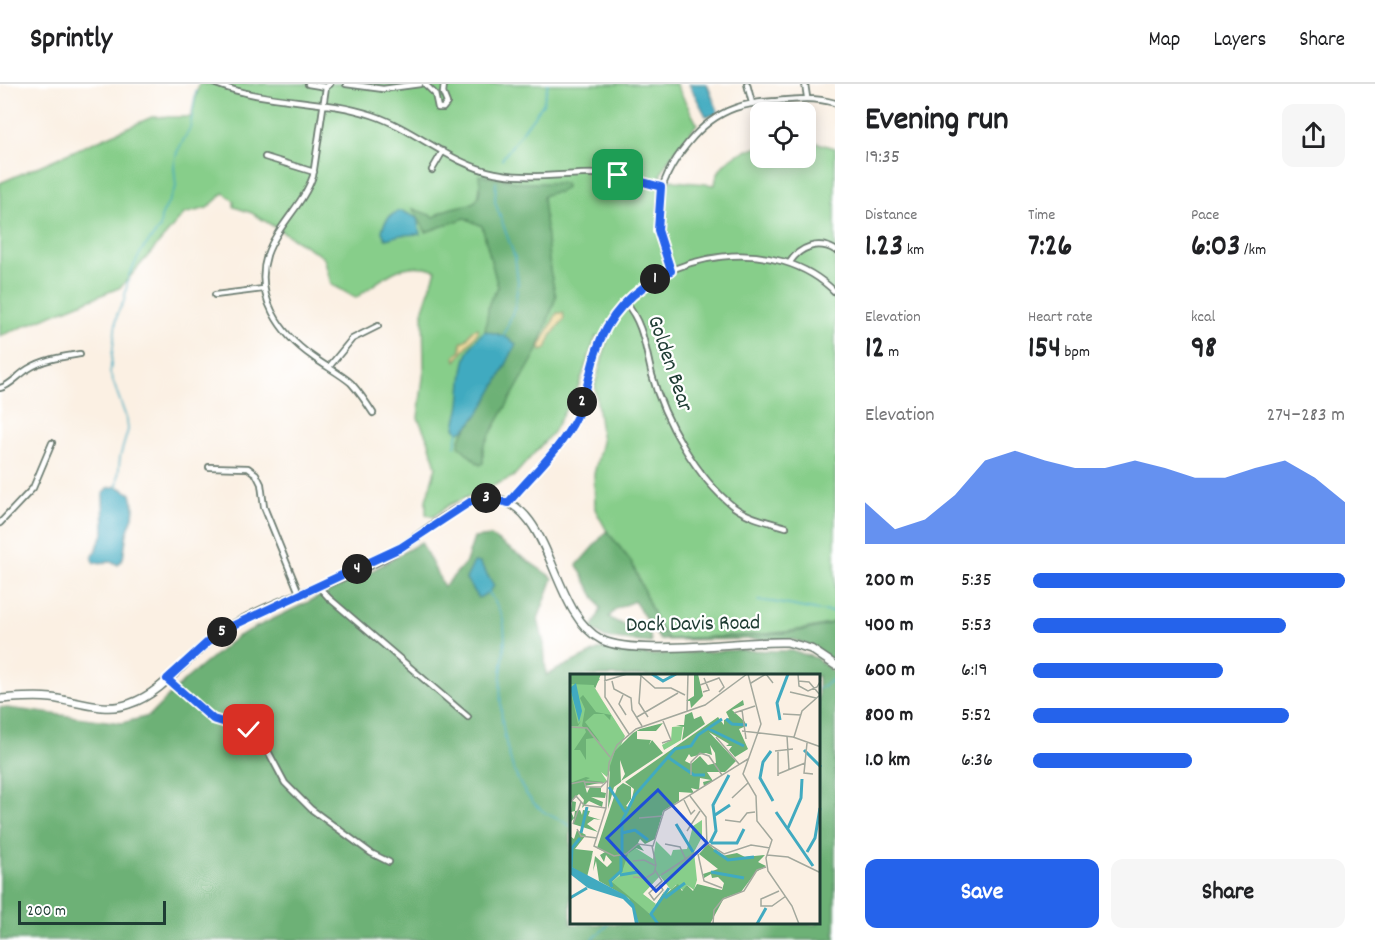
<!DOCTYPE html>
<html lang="en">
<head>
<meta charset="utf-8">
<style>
	body { margin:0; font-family:Dekko,sans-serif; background:#f6f6f6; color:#202124; height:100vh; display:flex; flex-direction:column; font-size:22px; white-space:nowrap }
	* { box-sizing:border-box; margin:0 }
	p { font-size:20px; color:#757577 }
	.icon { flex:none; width:33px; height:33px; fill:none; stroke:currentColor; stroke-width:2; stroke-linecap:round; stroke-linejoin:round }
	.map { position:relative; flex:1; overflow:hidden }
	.panel { display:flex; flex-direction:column; background:#fff; width:540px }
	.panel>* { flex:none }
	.tools { position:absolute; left:750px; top:18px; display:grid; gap:12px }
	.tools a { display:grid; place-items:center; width:66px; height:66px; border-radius:12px; background:#fff; box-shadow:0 3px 15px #0003; font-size:30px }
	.scale { position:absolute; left:18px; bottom:15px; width:148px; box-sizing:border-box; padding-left:6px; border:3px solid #1f3d34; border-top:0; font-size:16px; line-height:21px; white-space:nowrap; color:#1f3d34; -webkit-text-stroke:4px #fff; paint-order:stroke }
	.pin { position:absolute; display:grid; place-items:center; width:51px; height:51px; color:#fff; margin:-26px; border-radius:12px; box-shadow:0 3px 9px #0006 }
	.km { position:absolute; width:30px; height:30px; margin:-15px; border-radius:50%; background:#222; color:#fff; font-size:16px; line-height:30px; text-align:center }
	.round { display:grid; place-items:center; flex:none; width:63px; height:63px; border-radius:12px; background:#f6f6f6 }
	.overview { display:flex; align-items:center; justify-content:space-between; height:102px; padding:0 30px }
	h1 { font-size:33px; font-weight:700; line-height:45px }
	.figures { display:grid; grid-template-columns:repeat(3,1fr); gap:9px; height:102px; padding:6px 30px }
	.figures div { display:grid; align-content:center }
	.figures b { font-size:30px; font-weight:700 }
	.figures small { font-size:16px; font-weight:400 }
	.figures p { font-size:16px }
	.chart { height:168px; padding:12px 30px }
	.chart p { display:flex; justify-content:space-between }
	.chart svg { width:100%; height:108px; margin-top:6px; fill:#2563eb; opacity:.7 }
	.action { display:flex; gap:12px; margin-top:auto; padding:12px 30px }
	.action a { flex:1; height:69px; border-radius:12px; background:#2563eb; color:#fff; font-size:24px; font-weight:700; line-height:69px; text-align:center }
	.action a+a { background:#f6f6f6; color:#202124 }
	ul { padding:0 30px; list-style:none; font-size:20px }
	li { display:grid; grid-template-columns:96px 72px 1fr; align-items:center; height:45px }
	li i { height:15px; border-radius:8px; background:#2563eb }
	header { display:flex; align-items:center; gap:36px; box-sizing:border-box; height:84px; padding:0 30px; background:#fff; border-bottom:2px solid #e0e0e0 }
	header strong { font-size:28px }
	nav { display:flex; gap:33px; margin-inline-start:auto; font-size:21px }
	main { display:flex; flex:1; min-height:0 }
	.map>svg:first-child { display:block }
	.green { fill:#87ce8a; stroke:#53865f; stroke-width:1.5 }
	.forest { fill:#6db176; stroke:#467755; stroke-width:1.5; fill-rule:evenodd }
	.sand { fill:#eeda9e; stroke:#868c69; stroke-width:1.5 }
	.water { fill:#41aac0; stroke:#30747a; stroke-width:1.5 }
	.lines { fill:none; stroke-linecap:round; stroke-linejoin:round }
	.stream { stroke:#41aac0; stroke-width:1.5 }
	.street-casing { stroke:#6c7c71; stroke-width:8 }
	.secondary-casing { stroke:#6c7c71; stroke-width:10 }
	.street { stroke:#fff; stroke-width:4.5 }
	.secondary { stroke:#fff; stroke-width:7 }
	.route-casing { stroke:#fff; stroke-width:12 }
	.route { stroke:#2563eb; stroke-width:8 }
	.labels { text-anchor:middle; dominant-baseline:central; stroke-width:4.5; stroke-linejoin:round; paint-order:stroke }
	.street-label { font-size:22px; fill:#1f3d34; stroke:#fff }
	.inset-river { fill:none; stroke:#41aac0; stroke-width:3 }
	.inset-road { fill:none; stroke:#a3a89d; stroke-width:1.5 }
	.view { fill:#1d4ed8; fill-opacity:0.15; stroke:#1d4ed8; stroke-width:3 }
	.inset-edge { fill:none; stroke:#1f3d34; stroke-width:3 }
</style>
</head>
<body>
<header>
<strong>Sprintly</strong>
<nav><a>Map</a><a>Layers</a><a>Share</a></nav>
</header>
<main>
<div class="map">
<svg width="835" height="856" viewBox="0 0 835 856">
	<rect width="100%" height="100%" fill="#fff"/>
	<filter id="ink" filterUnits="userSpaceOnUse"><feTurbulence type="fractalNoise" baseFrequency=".0167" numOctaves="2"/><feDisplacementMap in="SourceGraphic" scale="12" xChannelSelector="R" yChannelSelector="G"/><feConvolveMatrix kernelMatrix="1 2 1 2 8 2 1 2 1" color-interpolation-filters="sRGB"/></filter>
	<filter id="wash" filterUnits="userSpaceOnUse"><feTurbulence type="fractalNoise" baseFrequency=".008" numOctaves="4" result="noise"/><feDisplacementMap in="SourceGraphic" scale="24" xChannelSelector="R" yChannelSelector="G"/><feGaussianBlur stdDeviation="1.35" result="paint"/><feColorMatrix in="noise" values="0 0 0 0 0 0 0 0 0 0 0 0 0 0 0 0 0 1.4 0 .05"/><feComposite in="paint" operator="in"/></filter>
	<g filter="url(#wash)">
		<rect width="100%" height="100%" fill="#fbf0e3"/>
		<!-- green -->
		<path class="green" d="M199,0H676L697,40L667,78L660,92L675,97L715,101C717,78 739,67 760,63V74H806V60L818,59L835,64V538C782,553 723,552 668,555L658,541L632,479L607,447L595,425L594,390L602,358L595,301L607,258L596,252L579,301L553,348L513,393L449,421L433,433L426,430V416L436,383L429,358L418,334L424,286L423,225L436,186C402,174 382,195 356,214L331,200L324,174L317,169L252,129L234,123V117L224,109L207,124L184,130L121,203L0,252V99L152,33H191Z"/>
		<!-- forest -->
		<path class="forest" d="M479,91L523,99H565L566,103C560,112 550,106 543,113L550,186L556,213L537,268L483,363V379L480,381L459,362C459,351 466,346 472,338C489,314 503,286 516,260L498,250L485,247L489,219L498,203L482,142L465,134L426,148L413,125L435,133C459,112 485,135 479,91Z
			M607,447L632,479L658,541L668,555C703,553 808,553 835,537V578L807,560L790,555L660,556L634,517L616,525L609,533C621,544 638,539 650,550L651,559L605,554L592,545L601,525L577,481Z
			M491,452L553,494L538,535L544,560L546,591L602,564L648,571L736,566L793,567L816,574L835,589V856H0V623L122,639L149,632L186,595L238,552L370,488L421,458L444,503L466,478L474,454ZM571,592H818V840H571Z"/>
		<!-- sand -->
		<path class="sand" d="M557,229H563L564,235L551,252L546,265L541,267L540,262Z
			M478,244V248L456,277L455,272L461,267V259L467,255L472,246Z"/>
		<!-- water -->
		<path class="water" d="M689,0H707L718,27L716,31L706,32Z
			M402,127L417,134L420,150L400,151L386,155L382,148C383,138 391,128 402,127Z
			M485,247L504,252L516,260C508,277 476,346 458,348L455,343C456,336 459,328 460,320C463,293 460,266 485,247Z
			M117,402L131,410L134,423L133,433L127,449L123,475L118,481L113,478L94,479L92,474L104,448L103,410L108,404Z
			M474,478L480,479L494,502L489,508L479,514L466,495Z"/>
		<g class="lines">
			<!-- stream -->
			<path class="stream" d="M502,75L543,20L548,0
				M496,98L495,118L515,174L518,198L515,222L504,251
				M455,362L458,348
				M117,404L120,373L128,346L127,336L110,289L117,230L124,217L129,191L142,166L160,144L161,133L176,103L174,82L177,68L190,44L196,7
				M488,507C494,517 500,524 503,536C507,554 503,572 501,591C498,632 507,702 543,727C551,733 562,736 571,742
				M758,517C785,517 806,528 835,528
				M818,605L835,594
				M592,856L609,840"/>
		</g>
	</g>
	<g filter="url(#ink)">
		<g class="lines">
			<!-- street casing -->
			<g class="street-casing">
				<path id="street" d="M216,0C267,20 321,14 372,31C415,45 450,80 495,89C532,97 570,88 608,90C627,92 643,97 661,103
					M308,0L326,3
					M330,0L326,3L313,92C303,121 277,142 267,171C254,212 280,250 313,273C325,282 339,289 351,299C359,308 366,318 373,329
					M346,0L383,5L420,0
					M425,0L435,10L438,24H443L447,19L443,9L444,0
					M747,0L752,19
					M805,0L807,13
					M265,73L314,88
					M432,86L443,67
					M790,178C800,163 818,156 835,166
					M671,187C650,138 653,101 688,59C701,43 715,31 735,24C748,19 762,18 776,17C797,15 814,13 835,19
					M215,211L263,205
					M625,218C644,240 645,264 652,291C664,336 697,394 734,423C749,434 769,438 786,443
					M329,283L352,255L378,242
					M0,304C10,302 18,291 28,285C44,275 61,273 80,270
					M209,383L248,384L256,390L261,400L264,423L299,509
					M508,419C529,392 560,365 576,334C592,300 591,259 616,228C665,166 777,149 835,208
					M0,439L33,404L52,359
					M318,502L329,514L468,633
					M167,595L213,635L249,646L261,654L285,699L311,725L371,769L389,778"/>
			</g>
			<!-- secondary casing -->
			<g class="secondary-casing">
				<path id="secondary" d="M0,615C17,614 34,612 51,614C76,617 104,629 129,620C166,608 188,570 220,549C277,511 348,499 405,461C425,448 465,413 489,414C554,416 549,529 602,556C635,573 744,556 787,558L811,565L835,581"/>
			</g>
			<!-- street -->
			<use href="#street" class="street"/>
			<!-- secondary -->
			<use href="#secondary" class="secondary"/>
		</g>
	</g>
	<g class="lines" filter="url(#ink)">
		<!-- route casing -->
		<g class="route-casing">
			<path id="route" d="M249,646L213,635L167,595L211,555L232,542L400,464L470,418L489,414L508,419C530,392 561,365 576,334C586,313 589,290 596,268C608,229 635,204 671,187L658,146L661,103L618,91"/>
		</g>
		<!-- route -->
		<use href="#route" class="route"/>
	</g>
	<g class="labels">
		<!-- street labels -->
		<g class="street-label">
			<text transform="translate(669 280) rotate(71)">Golden Bear</text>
			<text transform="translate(693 541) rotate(-1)">Dock Davis Road</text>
		</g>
	</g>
	<!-- overview -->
	<g transform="translate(570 590)">
		<rect width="250" height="250" fill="#fbf0e3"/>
		<path d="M0,0L30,5L24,13L55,62L37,103L31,98L37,107L34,109L0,110ZM113,52L111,66L94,76L92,71L101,66L102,53ZM132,146V163L124,178L127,206L124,216L117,211L114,217L106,211L101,216L90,202L73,220L86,230L80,240L45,215L42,208L50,201L54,185L64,173L83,185L86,167L101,182L103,176L117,175L123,152Z" fill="#87ce8a"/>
		<path d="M0,0H31L25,15L33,26L24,13V11L0,10ZM124,0H128L133,22L121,34L120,27H116L124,22ZM0,14L8,50L11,47L8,52H0ZM13,21L26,38L41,41L40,46L34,40H24L15,48L30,68L12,52L15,35L10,24ZM173,26L174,31L162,36L175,48L176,52L169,55L178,75L165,83L159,76L162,72H156L159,70L139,58L166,87L155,98H137L143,107L134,112L133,108L141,106L130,104L129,116L121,114L124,119L109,118V127L93,137L85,165L75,170L70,165L68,169L74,177L66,174L58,180L52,198L42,208L80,240L95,216L92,223L108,210L112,217L117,211L123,217L127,210L152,216L154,209L148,203L142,204L141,200L134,204L133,200L148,195L129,180L138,170L152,182L167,179L175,183L195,181L188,188L196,192L186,198L171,218L154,224L140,250H69L59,224L29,207L26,187L23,197L25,182L37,193L42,188L36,181L34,188L30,181L35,178L27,174L47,114L53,109L61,113V125L56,132L60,134L64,115L55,108L148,43L154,51V46L159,44L156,38ZM140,71L145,79L146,89L138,91L130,82L121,90L115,87L119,80L121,83L136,79L142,81ZM122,38L124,45L131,42L135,50L112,66L114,53L106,51H114L115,41ZM93,49L86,57H67V65L81,66L79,71L82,66L93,79L51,107L55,100L50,86L51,108L44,113L38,135L40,92L45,77L63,59L70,55ZM14,53L24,64L16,65V86L10,76H4L16,58ZM16,103L20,104L16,106L34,108L15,112L17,119L20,113L31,114V118L36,119L35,124L21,123L33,128L32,133L19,127L12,134L14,126L9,120L0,128V109ZM2,127L6,128L5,137L10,136L12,141L13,136L20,137L18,142L31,146L24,145L17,150L28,158L3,150L5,137L1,138L4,144L0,149ZM7,156L16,161L5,175L23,177L21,185L23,179L17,203L0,192V162L4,165Z" fill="#6db176" fill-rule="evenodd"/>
		<path d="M6,9L12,37L9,48L0,14ZM0,192L55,221L64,230L69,250H65L62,234L53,225L18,214L0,200Z" fill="#41aac0"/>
		<path class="inset-river" d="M82,0L93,7L106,0M156,45L162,50L177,51M210,46L207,29L218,0M139,55L174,72M234,76L251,93M201,77L193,88L190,104L203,127M99,84L124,101H135M39,113L55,138M206,138L243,192M145,141L160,131M106,150L123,178M218,154L231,124L232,105M11,159L17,133M52,159L65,156L78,166M140,169L146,157L143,131L159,101M141,169H167L174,155M144,176L158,186L184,183M237,178L245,164L250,134M52,180V147L65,121L105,75L121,72L128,61L152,45M1,195L2,174L10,164M141,198L174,204M50,201L68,198M42,213L40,207L51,197V182M0,224L17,214M95,224L115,209M88,250L81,240L99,214M187,250L196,234"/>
		<path class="inset-road" d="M35,0V23L59,60M69,0L85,14H101L115,21M177,0L135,31L66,55L47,71L39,89L36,134L24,172L44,182L56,180L68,170L83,172L94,137L178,85M178,0L191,50L173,100L186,122L187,147L202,166L196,184L198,197L222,232L229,250M228,0L229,12L238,17L247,13L251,6M71,1L69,29L78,43M34,7L57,0M42,7L44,15L61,24L62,36L72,52M181,9L196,0L203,9M130,11L149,4L154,13L149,18M133,18L139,16L134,4M220,18L246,24M53,21L49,30L56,41M172,36L176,65M117,38L118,0M164,39L185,32M213,40L231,41M67,43L108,19M0,53L17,54L40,83M172,57L223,63L251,73M217,62L219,95M146,63L169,90M224,63L232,37L250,21L239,8L228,7M92,69L101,66L93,47M237,69L234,99L243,100M208,76V102M205,77L223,75M208,100L235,89M121,101V88L130,79L139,82L152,101M15,108L33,109M0,110L14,107L16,113H31L37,107M162,124L178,109M114,126L121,140L125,136M0,129L6,122L14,131L36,134M69,144L93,142M155,146L170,148L177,139L185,138M3,150L11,128M7,155L11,162L27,164M117,157L130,137M137,169L154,180L181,171L200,174M95,170L110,173L117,188L111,194M128,180L134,207L152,214M197,181L218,183L251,199M63,187L74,186L86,192M85,196L92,207L79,219L84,226L93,216L90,211M91,201L137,171L136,143L120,122M63,203L76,204L84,199L86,191L82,172M209,217L191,225V232H202L216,222M143,250L144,236L153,225L174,217L187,196L196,193"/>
		<path class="view" d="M88,116L137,169L86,217L37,164Z"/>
		<rect width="250" height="250" class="inset-edge"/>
	</g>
</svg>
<div class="tools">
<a><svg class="icon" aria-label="locate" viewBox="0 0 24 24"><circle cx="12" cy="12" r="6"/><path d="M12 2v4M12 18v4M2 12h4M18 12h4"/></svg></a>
</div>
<div class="scale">200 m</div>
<div class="pin" style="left:618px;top:91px;background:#1e9e55"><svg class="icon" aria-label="arrive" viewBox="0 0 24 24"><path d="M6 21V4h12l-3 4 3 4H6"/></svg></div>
<div class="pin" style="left:249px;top:646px;background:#d93025"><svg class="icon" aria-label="check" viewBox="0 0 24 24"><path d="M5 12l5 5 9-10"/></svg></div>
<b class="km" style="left:655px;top:195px">1</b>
<b class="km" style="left:582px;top:318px">2</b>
<b class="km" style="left:486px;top:414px">3</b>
<b class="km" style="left:357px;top:485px">4</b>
<b class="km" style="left:222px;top:548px">5</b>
</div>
<section class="panel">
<div class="overview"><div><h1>Evening run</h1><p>19:35</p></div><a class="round"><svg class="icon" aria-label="share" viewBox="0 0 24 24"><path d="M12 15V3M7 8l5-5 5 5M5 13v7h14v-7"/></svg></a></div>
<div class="figures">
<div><p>Distance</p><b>1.23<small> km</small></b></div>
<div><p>Time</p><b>7:26</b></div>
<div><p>Pace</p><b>6:03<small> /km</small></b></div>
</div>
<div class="figures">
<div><p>Elevation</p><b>12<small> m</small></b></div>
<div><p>Heart rate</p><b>154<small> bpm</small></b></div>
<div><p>kcal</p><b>98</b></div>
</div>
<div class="chart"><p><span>Elevation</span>274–283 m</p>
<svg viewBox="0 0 160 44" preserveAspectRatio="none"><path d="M0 44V27L10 38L20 34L30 24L40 10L50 6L60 10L70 13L80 13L90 10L100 13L110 17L120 17L130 13L140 10L150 17L160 27V44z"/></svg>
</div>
<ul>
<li><b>200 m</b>5:35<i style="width:100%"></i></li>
<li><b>400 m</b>5:53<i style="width:81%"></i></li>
<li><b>600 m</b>6:19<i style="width:61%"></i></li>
<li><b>800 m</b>5:52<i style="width:82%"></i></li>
<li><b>1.0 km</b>6:36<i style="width:51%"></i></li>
</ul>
<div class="action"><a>Save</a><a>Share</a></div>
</section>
</main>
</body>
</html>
